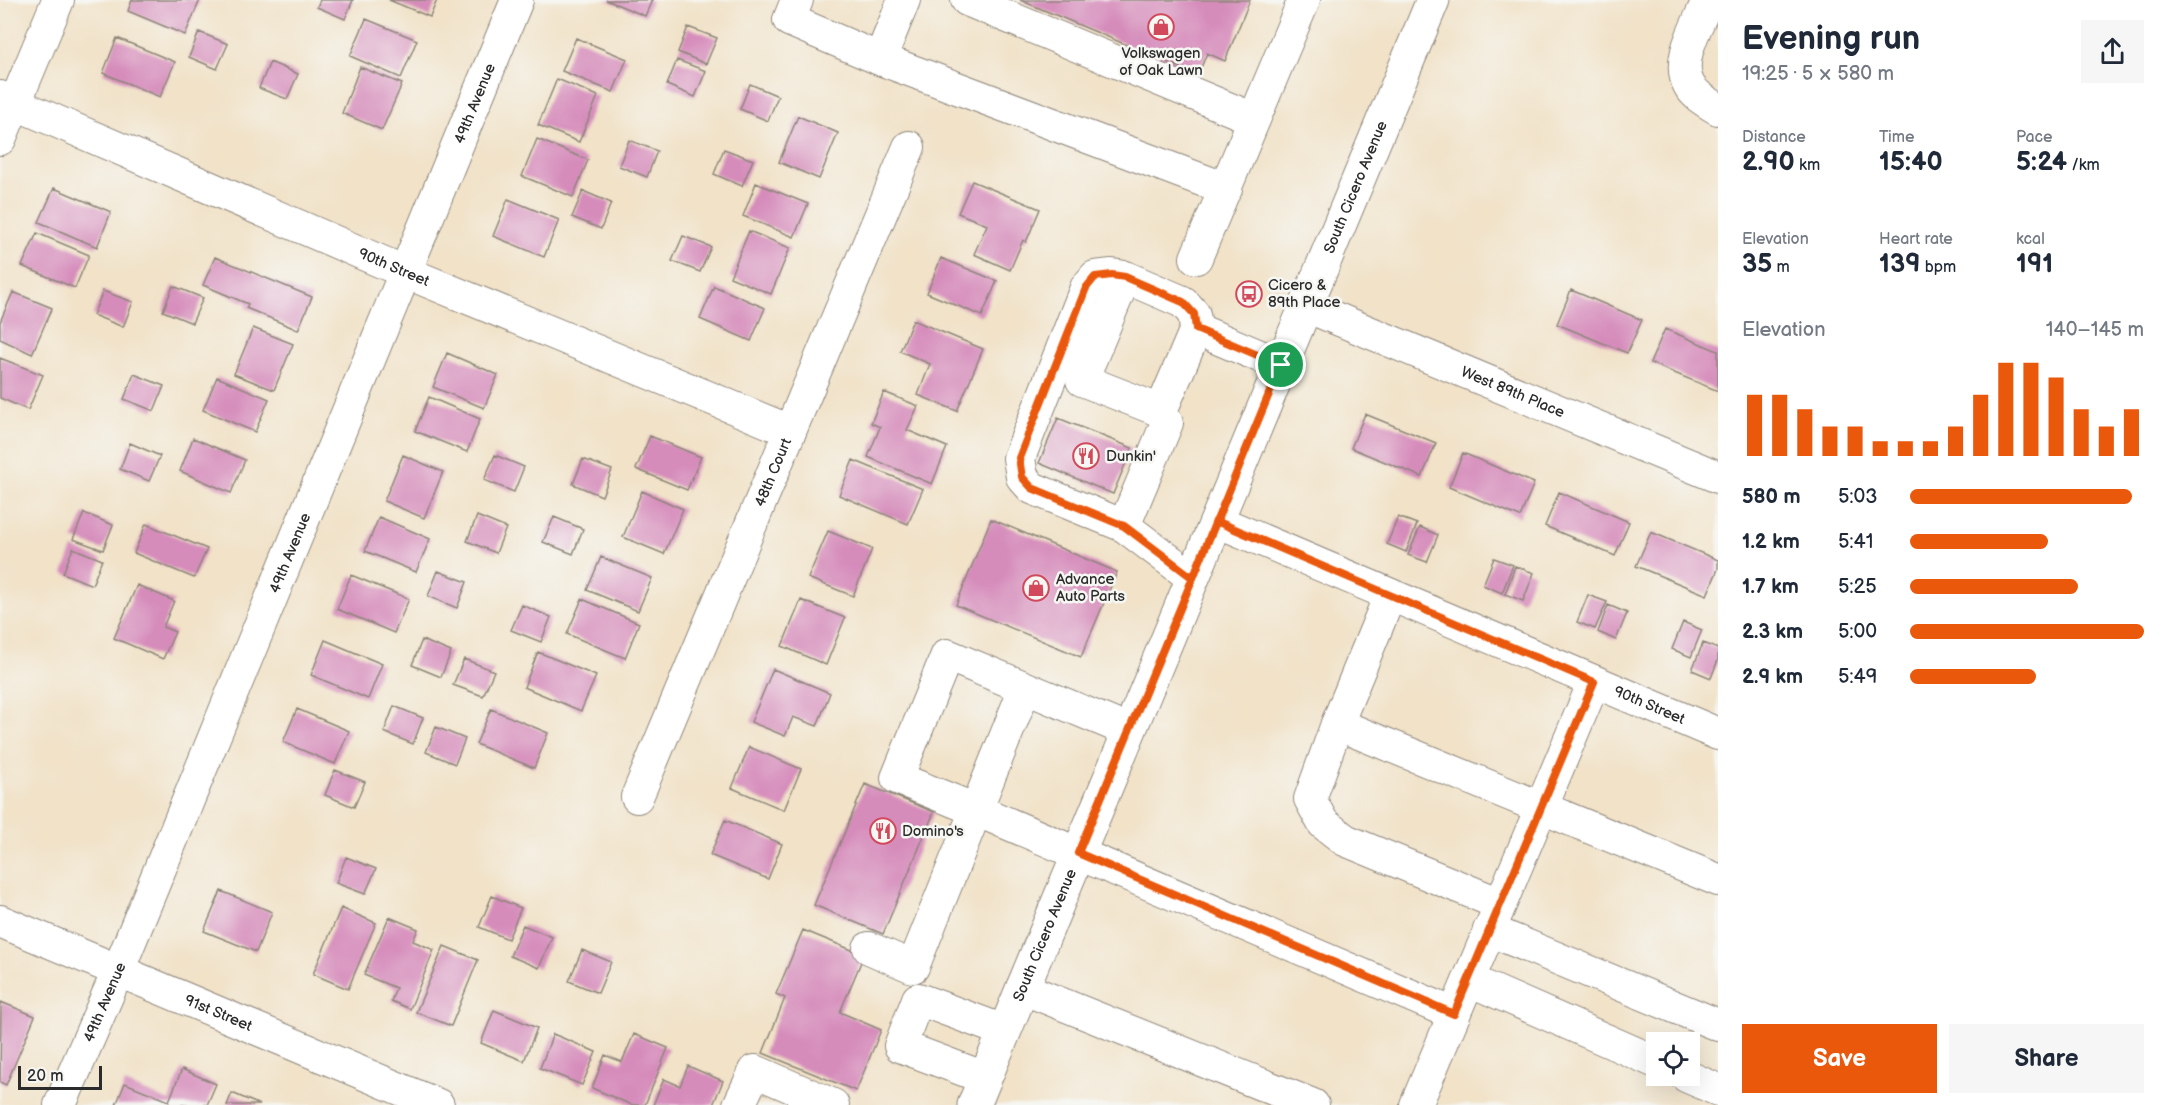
<!DOCTYPE html>
<html lang="en">
<head>
<meta charset="utf-8">
<style>
	body { margin:0; font-family:"Balsamiq Sans",sans-serif; background:#f6f6f7; color:#1f2937; height:100vh; display:flex; flex-direction:column; font-size:22px; white-space:nowrap }
	* { box-sizing:border-box; margin:0 }
	p { font-size:20px; color:#747a83 }
	.icon { flex:none; width:33px; height:33px; fill:none; stroke:currentColor; stroke-width:2; stroke-linecap:round; stroke-linejoin:round }
	.map { position:relative; flex:1; overflow:hidden }
	.details { display:flex; flex-direction:column; background:#fff; width:450px }
	.details>* { flex:none }
	.fabs { position:absolute; left:1646px; top:1032px; display:grid; gap:12px }
	.fabs a { display:grid; place-items:center; width:54px; height:54px; border-radius:0px; background:#fff; box-shadow:0 6px 24px #0002; font-size:30px }
	.scale { position:absolute; left:18px; bottom:15px; width:84px; box-sizing:border-box; padding-left:6px; border:3px solid #2b2b2b; border-top:0; font-size:16px; line-height:21px; white-space:nowrap; color:#2b2b2b; -webkit-text-stroke:4px #f6f6f2; paint-order:stroke }
	.pin { position:absolute; display:grid; place-items:center; width:51px; height:51px; color:#fff; margin:-26px; border:3px solid #fff; border-radius:50%; box-shadow:0 2px 6px #0007 }
	.round { display:grid; place-items:center; flex:none; width:63px; height:63px; border-radius:0px; background:#f6f6f7 }
	.overview { display:flex; align-items:center; justify-content:space-between; height:102px; padding:0 24px }
	h1 { font-size:33px; font-weight:700; line-height:45px }
	.figures { display:grid; grid-template-columns:repeat(3,1fr); gap:9px; height:102px; padding:6px 24px }
	.figures div { display:grid; align-content:center }
	.figures b { font-size:26px; font-weight:700 }
	.figures small { font-size:16px; font-weight:400 }
	.figures p { font-size:16px }
	.chart { height:168px; padding:12px 24px }
	.chart p { display:flex; justify-content:space-between }
	.chart svg { width:100%; height:108px; margin-top:6px; stroke:#ea580c; stroke-width:6 }
	.primary-button { display:flex; gap:12px; margin-top:auto; padding:12px 24px }
	.primary-button a { flex:1; height:69px; border-radius:0px; background:#ea580c; color:#fff; font-size:24px; font-weight:700; line-height:69px; text-align:center }
	.primary-button a+a { background:#f6f6f7; color:#1f2937 }
	ul { padding:0 24px; list-style:none; font-size:20px }
	li { display:grid; grid-template-columns:96px 72px 1fr; align-items:center; height:45px }
	li i { height:15px; border-radius:8px; background:#ea580c }
	main { display:flex; flex:1; min-height:0 }
	.map>svg:first-child { display:block }
	.building { fill:#d68cbb }
	.lines { fill:none; stroke-linecap:round; stroke-linejoin:round }
	.minor-casing { stroke:#8e867a; stroke-width:34 }
	.major-casing { stroke:#8e867a; stroke-width:35 }
	.minor { stroke:#fff; stroke-width:32 }
	.major { stroke:#fff; stroke-width:33 }
	.route-casing { stroke:#fff; stroke-width:12 }
	.route { stroke:#ea580c; stroke-width:8 }
	.labels { text-anchor:middle; dominant-baseline:central; stroke-width:5; stroke-linejoin:round; paint-order:stroke }
	.poi-label { font-size:15px; fill:#2b2b2b; stroke:#f6f6f2; text-anchor:start }
	.street-label { font-size:15px; fill:#2b2b2b; stroke:#f6f6f2 }
</style>
</head>
<body>
<main>
<div class="map">
<svg width="1718" height="1105" viewBox="0 0 1718 1105">
	<rect width="100%" height="100%" fill="#f6f6f2"/>
	<filter id="ink" filterUnits="userSpaceOnUse"><feTurbulence type="fractalNoise" baseFrequency=".0167" numOctaves="2"/><feDisplacementMap in="SourceGraphic" scale="12" xChannelSelector="R" yChannelSelector="G"/><feConvolveMatrix kernelMatrix="1 2 1 2 8 2 1 2 1" color-interpolation-filters="sRGB"/></filter>
	<filter id="wash" filterUnits="userSpaceOnUse"><feTurbulence type="fractalNoise" baseFrequency=".008" numOctaves="4" result="noise"/><feDisplacementMap in="SourceGraphic" scale="24" xChannelSelector="R" yChannelSelector="G"/><feGaussianBlur stdDeviation="1.35" result="paint"/><feColorMatrix in="noise" values="0 0 0 0 0 0 0 0 0 0 0 0 0 0 0 0 0 1.4 0 .05"/><feComposite in="paint" operator="in"/></filter>
	<g filter="url(#wash)">
		<rect width="100%" height="100%" fill="#f1e2c8"/>
		<g id="blocks">
			<!-- building -->
			<path class="building" d="M132,0H200L185,35L128,11Z
				M320,0H353L345,19L317,7Z
				M389,0H437L430,17Z
				M606,0H652L645,16Z
				M1020,0H1250L1225,61L1207,53L1198,75Z
				M366,19L417,40L401,78L350,56Z
				M688,27L717,38L706,64L678,52Z
				M199,32L228,44L217,69L189,57Z
				M117,38L175,62L160,97L103,73Z
				M576,38L627,59L613,92L562,71Z
				M677,60L706,71L695,97L667,85Z
				M270,62L298,74L287,99L259,88Z
				M360,67L402,84L382,130L342,113Z
				M557,79L598,96L579,142L538,125Z
				M750,84L778,96L768,121L740,109Z
				M798,116L838,133L819,179L779,162Z
				M537,139L588,160L573,197L522,176Z
				M629,140L657,151L647,177L619,166Z
				M724,149L753,160L742,186L714,174Z
				M972,181L1040,209L1026,242L1023,240L1010,270L974,254L987,225L958,213Z
				M756,183L808,204L794,237L743,216Z
				M54,188L111,212L97,247L39,222Z
				M583,191L611,203L601,229L572,217Z
				M508,199L559,220L544,257L493,236Z
				M749,231L790,248L771,294L730,277Z
				M37,233L89,255L75,288L22,266Z
				M683,236L711,247L700,272L672,261Z
				M215,257L312,297L298,330L246,308L248,304L203,285Z
				M941,258L997,281L982,316L927,293Z
				M173,286L203,298L192,323L163,311Z
				M714,286L765,308L751,341L700,319Z
				M1571,290L1642,320L1627,353L1557,324Z
				M103,291L133,302L123,327L93,315Z
				M13,292L52,308L32,354L0,339V322Z
				M913,320L983,349L957,411L918,395L930,364L900,351Z
				M253,328L293,344L274,390L234,374Z
				M1665,329L1718,351V391L1650,363Z
				M447,353L498,375L484,408L433,387Z
				M0,358L43,375L28,410L0,398Z
				M134,374L164,386L154,411L124,399Z
				M217,377L269,399L255,432L203,410Z
				M884,392L918,406L907,430L947,447L932,484L868,457L880,427L871,423Z
				M429,397L480,419L467,452L415,431Z
				M1365,414L1436,443L1422,477L1351,448Z
				M1058,418L1132,448L1113,494L1039,463Z
				M650,436L701,457L687,490L636,469Z
				M193,438L245,460L231,493L180,471Z
				M130,443L160,456L149,481L120,469Z
				M1463,453L1534,483L1520,517L1449,487Z
				M403,455L443,472L424,518L384,501Z
				M495,455L524,467L514,492L484,480Z
				M583,459L612,470L602,496L573,484Z
				M853,460L923,489L908,524L839,495Z
				M642,491L683,509L664,554L623,537Z
				M1559,492L1629,522L1615,556L1545,526Z
				M84,513L113,525L103,550L73,539Z
				M477,516L506,528L496,553L467,541Z
				M379,517L430,539L416,572L365,551Z
				M554,517L583,529L573,554L543,542Z
				M1398,517L1417,524L1406,552L1387,544Z
				M991,519L1117,572L1081,657L956,605Z
				M146,524L207,549L194,578L134,553Z
				M1420,527L1438,535L1427,562L1408,555Z
				M828,531L872,549L853,596L808,578Z
				M1651,532L1718,560V569L1707,595L1636,566Z
				M73,548L102,560L92,585L63,573Z
				M601,557L652,578L638,611L587,590Z
				M1494,558L1513,565L1502,593L1483,585Z
				M1515,566L1534,573L1523,601L1505,594Z
				M438,571L467,582L457,608L428,596Z
				M351,575L409,599L394,633L337,609Z
				M137,585L174,601L163,627L175,632L163,659L114,638Z
				M1588,595L1607,602L1595,629L1577,622Z
				M582,599L639,623L625,658L567,634Z
				M801,600L845,618L826,665L782,646Z
				M522,605L551,617L541,642L511,630Z
				M1608,605L1627,613L1616,640L1598,632Z
				M1683,622L1702,630L1691,657L1672,649Z
				M325,640L382,664L368,699L311,675Z
				M422,640L451,652L441,677L412,665Z
				M1703,643L1718,649V660L1711,678L1692,670Z
				M538,652L596,676L581,711L524,687Z
				M464,659L494,671L483,696L453,685Z
				M773,669L830,693L817,726L793,717L785,736L751,722Z
				M394,706L423,718L413,744L384,732Z
				M297,709L349,731L335,764L283,742Z
				M491,709L548,733L534,768L476,744Z
				M436,727L465,739L455,764L426,752Z
				M749,747L801,769L784,810L732,788Z
				M335,770L365,782L354,807L325,795Z
				M865,784L934,812L883,934L814,905Z
				M725,820L782,844L768,879L710,855Z
				M346,857L376,869L365,894L336,883Z
				M221,891L272,912L256,952L204,931Z
				M492,896L521,908L508,939L479,927Z
				M341,908L376,923L348,989L313,974Z
				M389,917L418,929L413,941L434,950L410,1009L391,1001L396,988L364,975Z
				M523,925L552,937L539,968L510,956Z
				M803,930L864,955L840,1012L881,1030L856,1091L763,1053L785,998L776,994Z
				M444,946L478,960L451,1026L416,1012Z
				M582,950L611,962L598,993L569,981Z
				M1,1002L35,1016L6,1085L0,1082Z
				M494,1010L537,1028L524,1061L481,1043Z
				M553,1034L596,1052L582,1085L540,1068Z
				M634,1034L668,1048L645,1105H632L592,1088L605,1055L622,1062Z
				M688,1066L723,1081L713,1105H653L664,1079L680,1086Z
				M182,1069L216,1084L207,1105H116L125,1083L169,1101Z
				M232,1093L260,1105H227Z"/>
		</g>
	</g>
	<g filter="url(#ink)">
		<use href="#blocks" fill-opacity="0" stroke="#8e867a" stroke-width="1.5"/>
		<g class="lines">
			<!-- minor casing -->
			<g class="minor-casing">
				<g id="minor">
					<path d="M797,0L789,20L880,59L1226,189"/>
					<path d="M967,0L1254,119"/>
					<path d="M1708,0C1699,23 1675,60 1689,85C1695,96 1707,102 1718,109"/>
					<path d="M880,59L904,0"/>
					<path id="s1" d="M0,97L405,272L790,431"/>
					<path d="M0,139L58,0"/>
					<path d="M1196,258L1304,0"/>
					<path d="M1125,277L1112,275L1095,277L1086,288L1019,458L1022,477L1032,488L1124,526L1193,578"/>
					<path d="M1125,277L1183,302L1194,314L1196,329L1161,411L1082,380Z"/>
					<path id="s2" d="M1306,306L1718,477"/>
					<path d="M1196,329L1281,365"/>
					<path id="s3" d="M1217,521L1718,734"/>
					<path d="M1124,526L1167,423L1161,411"/>
					<path d="M1390,595L1337,724L1310,799L1323,823L1345,840L1500,904"/>
					<path d="M1025,688L976,810L897,778L947,655L1129,731"/>
					<path d="M1337,724L1718,880"/>
					<path id="s4" d="M637,797L909,147"/>
					<path id="s5" d="M0,921L438,1105"/>
					<path d="M1489,930L1718,1025"/>
					<path d="M869,948L913,967L976,810L1454,1014"/>
					<path d="M1469,980L1656,1062"/>
					<path d="M1022,988L1313,1105"/>
					<path d="M1686,1076L1718,1090"/>
					<path d="M985,1078L900,1046L918,999L1004,1031"/>
					<path id="s6" d="M60,1105L118,971L517,0"/>
					<path d="M739,1105L755,1071L833,1105"/>
					<path d="M1416,1105L1594,682"/>
				</g>
			</g>
			<!-- major casing -->
			<g class="major-casing">
				<g id="major">
					<path id="s7" d="M974,1105L1433,0"/>
				</g>
			</g>
			<!-- minor -->
			<use href="#minor" class="minor"/>
			<!-- major -->
			<use href="#major" class="major"/>
		</g>
	</g>
	<g class="lines" filter="url(#ink)">
		<!-- route casing -->
		<g class="route-casing">
			<path id="route" d="M1281,365L1196,329L1194,314L1183,302L1125,277L1112,275L1095,277L1086,288L1019,458L1022,477L1032,488L1124,526L1193,578L1216,521L1594,682L1454,1014L1078,853C1146,691 1214,528 1281,365"/>
		</g>
		<!-- route -->
		<use href="#route" class="route"/>
	</g>
	<!-- icons -->
	<defs>
		<g id="shop-ring" transform="scale(1.35)"><circle r="9.5" fill="#f6f6f2" stroke="#d1495b" stroke-width="1.5"/><path d="M-5-2.5h2.3a2.7 3.5 0 0 1 5.4 0H5L5.5 6h-11ZM-1.5-2.5h3a1.5 2.3 0 0 0-3 0Z" fill="#d1495b"/></g>
		<g id="bus-ring" transform="scale(1.35)"><circle r="9.5" fill="#f6f6f2" stroke="#d1495b" stroke-width="1.5"/><path d="M-5-6H5V4H4V6H2V4H-2V6H-4V4H-5ZM-3.5-4V0h7V-4ZM-3.5 1.2v1.5H-2V1.2ZM2 1.2v1.5H3.5V1.2Z" fill="#d1495b"/></g>
		<g id="restaurant-ring" transform="scale(1.35)"><circle r="9.5" fill="#f6f6f2" stroke="#d1495b" stroke-width="1.5"/><path d="M-5-6h1v4h1v-4h1v4h1v-4h1v5L-1.5 .5V6h-2V.5L-5-1ZM5-6V6H3V1.5H1.5Q1.5-4 5-6Z" fill="#d1495b"/></g>
	</defs>
	<g fill-rule="evenodd">
		<use href="#shop-ring" x="1161" y="27"/>
		<use href="#bus-ring" x="1249" y="294"/>
		<use href="#restaurant-ring" x="1086" y="456"/>
		<use href="#shop-ring" x="1036" y="588"/>
		<use href="#restaurant-ring" x="883" y="831"/>
	</g>
	<g class="labels">
		<!-- poi labels -->
		<g class="poi-label">
			<text x="1161" y="53" text-anchor="middle">Volkswagen<tspan x="1161" dy="17">of Oak Lawn</tspan></text>
			<text x="1268" y="285">Cicero &amp;<tspan x="1268" dy="17">89th Place</tspan></text>
			<text x="1106" y="456">Dunkin'</text>
			<text x="1056" y="579">Advance<tspan x="1056" dy="17">Auto Parts</tspan></text>
			<text x="902" y="831">Domino's</text>
		</g>
		<!-- street labels -->
		<g class="street-label">
			<text stroke="none"><textPath href="#s6" startOffset="1084">49th Avenue</textPath></text>
			<text stroke="none"><textPath href="#s7" startOffset="994">South Cicero Avenue</textPath></text>
			<text stroke="none"><textPath href="#s1" startOffset="429">90th Street</textPath></text>
			<text stroke="none"><textPath href="#s2" startOffset="224">West 89th Place</textPath></text>
			<text stroke="none"><textPath href="#s4" startOffset="352">48th Court</textPath></text>
			<text stroke="none"><textPath href="#s6" startOffset="598">49th Avenue</textPath></text>
			<text stroke="none"><textPath href="#s3" startOffset="470">90th Street</textPath></text>
			<text stroke="none"><textPath href="#s7" startOffset="184">South Cicero Avenue</textPath></text>
			<text stroke="none"><textPath href="#s6" startOffset="112">49th Avenue</textPath></text>
			<text stroke="none"><textPath href="#s5" startOffset="237">91st Street</textPath></text>
		</g>
	</g>
</svg>
<div class="fabs">
<a><svg class="icon" aria-label="locate" viewBox="0 0 24 24"><circle cx="12" cy="12" r="6"/><path d="M12 2v4M12 18v4M2 12h4M18 12h4"/></svg></a>
</div>
<div class="scale">20 m</div>
<div class="pin" style="left:1281px;top:365px;background:#1e9e55"><svg class="icon" aria-label="arrive" viewBox="0 0 24 24"><path d="M6 21V4h12l-3 4 3 4H6"/></svg></div>
</div>
<section class="details">
<div class="overview"><div><h1>Evening run</h1><p>19:25 · 5 × 580 m</p></div><a class="round"><svg class="icon" aria-label="share" viewBox="0 0 24 24"><path d="M12 15V3M7 8l5-5 5 5M5 13v7h14v-7"/></svg></a></div>
<div class="figures">
<div><p>Distance</p><b>2.90<small> km</small></b></div>
<div><p>Time</p><b>15:40</b></div>
<div><p>Pace</p><b>5:24<small> /km</small></b></div>
</div>
<div class="figures">
<div><p>Elevation</p><b>35<small> m</small></b></div>
<div><p>Heart rate</p><b>139<small> bpm</small></b></div>
<div><p>kcal</p><b>191</b></div>
</div>
<div class="chart"><p><span>Elevation</span>140–145 m</p>
<svg viewBox="0 0 160 44" preserveAspectRatio="none"><path d="M5 44V19M15 44V19M25 44V25M35 44V32M45 44V32M55 44V38M65 44V38M75 44V38M85 44V32M95 44V19M105 44V6M115 44V6M125 44V12M135 44V25M145 44V32M155 44V25"/></svg>
</div>
<ul>
<li><b>580 m</b>5:03<i style="width:95%"></i></li>
<li><b>1.2 km</b>5:41<i style="width:59%"></i></li>
<li><b>1.7 km</b>5:25<i style="width:72%"></i></li>
<li><b>2.3 km</b>5:00<i style="width:100%"></i></li>
<li><b>2.9 km</b>5:49<i style="width:54%"></i></li>
</ul>
<div class="primary-button"><a>Save</a><a>Share</a></div>
</section>
</main>
</body>
</html>
